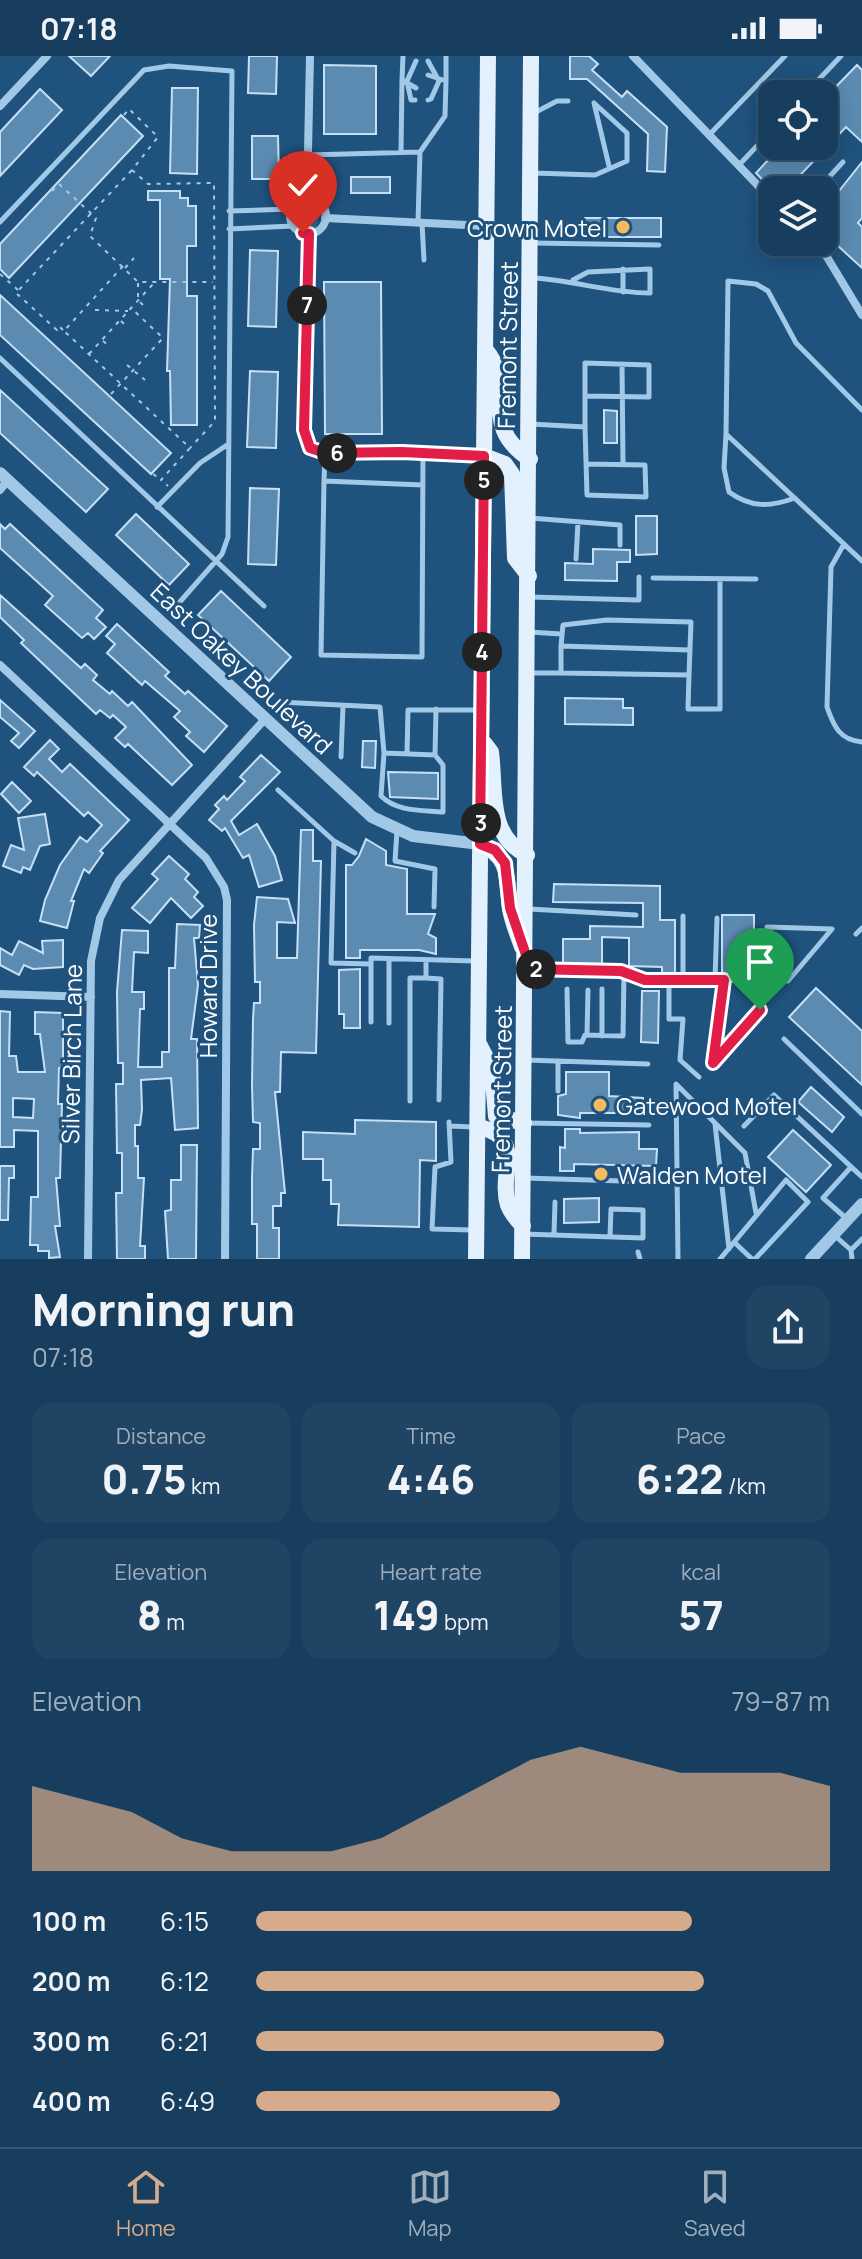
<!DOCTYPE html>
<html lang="en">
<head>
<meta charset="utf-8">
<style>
	body { margin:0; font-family:Manrope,sans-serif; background:#204564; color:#f1f3f6; height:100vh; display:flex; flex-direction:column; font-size:30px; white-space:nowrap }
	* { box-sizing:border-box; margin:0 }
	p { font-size:26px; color:#9eaebc }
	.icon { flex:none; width:44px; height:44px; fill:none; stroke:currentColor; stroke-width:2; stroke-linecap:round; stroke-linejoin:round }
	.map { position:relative; height:1203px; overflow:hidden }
	.sheet { display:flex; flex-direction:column; background:#173e5e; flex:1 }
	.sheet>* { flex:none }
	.fabs { position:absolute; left:758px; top:24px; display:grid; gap:16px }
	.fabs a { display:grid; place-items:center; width:80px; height:80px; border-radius:16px; background:#173e5e; box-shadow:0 4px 20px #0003,0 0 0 2px #365773; font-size:40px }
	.pin { position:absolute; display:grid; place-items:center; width:68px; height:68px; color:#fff; margin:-82px -34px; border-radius:50% 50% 50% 0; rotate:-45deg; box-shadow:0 0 8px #0007 }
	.pin .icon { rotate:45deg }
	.km { position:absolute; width:40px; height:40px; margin:-20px; border-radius:50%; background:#222; color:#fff; font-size:22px; line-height:40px; text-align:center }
	.round { display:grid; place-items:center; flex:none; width:84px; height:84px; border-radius:24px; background:#204564 }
	.head { display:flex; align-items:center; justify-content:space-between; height:136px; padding:0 32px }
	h1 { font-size:44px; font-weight:800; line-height:60px }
	.figures { display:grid; grid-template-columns:repeat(3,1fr); gap:12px; height:136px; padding:8px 32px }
	.figures div { display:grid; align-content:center; border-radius:20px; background:#204564; text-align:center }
	.figures b { font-size:40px; font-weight:800 }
	.figures small { font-size:22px; font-weight:400 }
	.figures p { font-size:22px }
	.chart { height:224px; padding:16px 32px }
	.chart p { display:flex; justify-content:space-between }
	.chart svg { width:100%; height:144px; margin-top:8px; fill:#d6ab8b; opacity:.7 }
	ul { padding:0 32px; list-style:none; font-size:26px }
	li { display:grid; grid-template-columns:128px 96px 1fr; align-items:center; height:60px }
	li i { height:20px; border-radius:10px; background:#d6ab8b }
	.status { display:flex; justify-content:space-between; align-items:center; height:56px; padding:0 40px; background:#173e5e; direction:ltr }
	.status svg { height:22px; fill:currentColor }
	.tabs { display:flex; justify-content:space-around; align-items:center; height:112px; border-top:2px solid #365773; background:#173e5e; font-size:22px; color:#9eaebc }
	.tabs a { display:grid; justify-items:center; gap:4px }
	.tabs .on { color:#d6ab8b }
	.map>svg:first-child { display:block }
	.green { fill:#316c9b }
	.building { fill:#5c8bb1; stroke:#c5e0f6; stroke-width:2; fill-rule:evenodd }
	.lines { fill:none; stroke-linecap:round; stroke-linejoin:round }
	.path { stroke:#a1c9e7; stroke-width:2; stroke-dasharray:4 6; stroke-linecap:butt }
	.service { stroke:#a1c9e7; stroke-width:5 }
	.minor { stroke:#a1c9e7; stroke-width:8 }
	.tertiary { stroke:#a1c9e7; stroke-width:12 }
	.primary { stroke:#e3f0fd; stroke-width:16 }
	.route-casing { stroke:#fff; stroke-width:16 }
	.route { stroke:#e11d48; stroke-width:10 }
	.poi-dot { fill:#f6ba61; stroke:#1f527d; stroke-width:3 }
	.labels { text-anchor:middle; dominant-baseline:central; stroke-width:6; stroke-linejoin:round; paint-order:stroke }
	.poi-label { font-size:24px; fill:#fff; stroke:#1f527d; text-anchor:start }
	.street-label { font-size:24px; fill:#fff; stroke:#1f527d }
</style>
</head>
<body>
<div class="status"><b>07:18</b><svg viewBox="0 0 49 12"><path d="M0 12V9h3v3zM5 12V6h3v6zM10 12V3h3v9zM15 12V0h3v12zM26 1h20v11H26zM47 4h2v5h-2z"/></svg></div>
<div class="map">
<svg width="862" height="1203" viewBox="0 0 862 1203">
	<rect width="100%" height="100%" fill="#1f527d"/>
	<!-- green -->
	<path class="green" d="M288 163a15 15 0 1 1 30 0a15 15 0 1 1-30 0Z"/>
	<!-- building -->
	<path class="building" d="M69,0H110L91,20Z
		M249,0H277L276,38L248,37Z
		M570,0H589L598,8L592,14L622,41L627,35L667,71L665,116L647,115L648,78L587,23H570Z
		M324,9L376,10V78H324Z
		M857,9L862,14V86L846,71L786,134H772L756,117L781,90H824V43Z
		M172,32H198L197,118L170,117Z
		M40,33L62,54L0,120V76Z
		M121,59L143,80L9,222L0,213V188Z
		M252,80H278L279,123H252Z
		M862,106V162L858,167L862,171V212L824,177V147L835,140Z
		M351,121H390V137H351Z
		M148,135H180V142H188V150H196V190H187V240H197V369H171L170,315H167L170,223H160V144H148Z
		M585,162H661V181H585Z
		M250,194L278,195L276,271L248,270Z
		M324,226H381L382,378H325Z
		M0,239L171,397L151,418L0,279Z
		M250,315L278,316L276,392L247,391Z
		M0,334L108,433L86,456L0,377Z
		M604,354L617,355V387H604Z
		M250,432L279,433L276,509L248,508Z
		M136,458L189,508L169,529L116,479Z
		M636,460H657V498L636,499Z
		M0,468L5,473L10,468L103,554L96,562L106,571L94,583L88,577L82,582L45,549L53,540L0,492Z
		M593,493L630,494V506H617V525L565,524V507L593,508Z
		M221,535L291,601L269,625L198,559Z
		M0,539L81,612L85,608L97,619L93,624L110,638L112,635L128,650L132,646L192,709L172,729L128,688L125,691L115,682L126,671L113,659L110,662L100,654L96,658L21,587L24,584L0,561Z
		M117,568L169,616L165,620L185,638L188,635L227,670L204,696L186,680L190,676L174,661L180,655L145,625L142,629L107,597L115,588L106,580Z
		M565,642L623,643V652H633V669L565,668Z
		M0,644L35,675L19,692L11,685L19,677L0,661Z
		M50,684L59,693L49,703L62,716L70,708L129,764L100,795L103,797L89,817L84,813L71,845H74L67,872L40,865L45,844L60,809L80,781L87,786L102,769L88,756L84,760L37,716L34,720L24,711Z
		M363,685H376L375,712L362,711Z
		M261,699L280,716L231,765L239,779L257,768L275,800L282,824L259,831L249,799L243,802L225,772L222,775L209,764L219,753L215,749L224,740L227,744L245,725L240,721Z
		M388,716L438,717V743L390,741Z
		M12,726L31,745L19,757L1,738Z
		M45,758L50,788L40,790L30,814L23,811L21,817L3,810L11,789L24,794L18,762Z
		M301,774H313V805H321L316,997L281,996L280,1036H275L285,1137H281V1150H273V1172H279V1203H257V1168H252V1122L253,1093H260V1067L253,1066L252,1029L253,963L254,947H260V926H255L254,869L257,841L288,843L295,867L277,866V902H297Z
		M366,783L386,795V809L407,813V858H435L428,878L436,882V898L419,894H360V902H346V809H352L359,800Z
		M169,800L189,818L185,823L198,836L194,841L203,850L191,862L171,842L150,867L132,852L158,823L152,818Z
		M554,828L660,830V864H675V918H662V911L629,910V882L602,881V909L563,908V883H590V870L643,871V847L553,846Z
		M722,859H754V918H722Z
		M177,868L200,869L199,882H194L198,929L191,983H197L198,1072L175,1074L171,1022L141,1024L142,1054L140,1069H135V1090H138V1122H144L140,1190H145V1203H117L116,1137H122V1097H117L116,1028H123V1007H118L117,936L122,874L148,875V897L134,896L132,936H144V953H140L138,1011H162V996H169V912H175Z
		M63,884V911L33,913L24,909L19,919L0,909V892L12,899L19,885L43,897L42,885Z
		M360,913V972H344V958H339V914Z
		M816,932L862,975V1029L789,961Z
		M642,935H659L658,987L641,986Z
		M0,955L10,956L9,1000H16L18,1016H45L40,978H35V956L63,957V1012H59L58,1048H62L60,1122H56L60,1170H55L60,1201L49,1202V1195H38V1189H30L31,1141H38V1075L14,1074V1091H0ZM13,1042L34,1043L33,1062L13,1061Z
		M566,1016H609V1040L643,1042V1057H580V1062L558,1059V1040L566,1038Z
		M811,1031L844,1061L832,1076L798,1046Z
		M355,1064L436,1066V1105L420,1104L419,1171L338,1169L339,1148H331V1124H323V1103H303V1076L355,1078Z
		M565,1073H580V1077L639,1076V1093H657L656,1110L574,1108V1115H560V1091L565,1092Z
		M793,1074L831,1109L806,1136L768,1101Z
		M181,1089H197L196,1203H168L165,1155L171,1154V1124H181Z
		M0,1110H14V1122H9L8,1164H0Z
		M599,1142V1166L564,1167V1143Z"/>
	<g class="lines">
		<!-- path -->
		<path class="path" d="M124,59L129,53L158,81L132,114L148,128L214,127L215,365L190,392
			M52,135L59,128L96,162L90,180L138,226H213
			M123,210L64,275L190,392L161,424L168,430
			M125,212L134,202
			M0,218L18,234
			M138,227V244L147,253
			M95,254L128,255
			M121,265L126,270
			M63,274L59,270L57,274L16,237L132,114
			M103,285L108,289
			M89,298L154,227
			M127,309L145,324
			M111,338L163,282L131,252
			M153,418L160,423"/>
		<!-- service -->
		<path class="service" d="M403,0L402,24L416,32
			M446,25V0
			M805,38L841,0
			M415,44H411L407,25L416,5
			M428,44L431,43L439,25L428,5
			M534,57L557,45H568
			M710,78L785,0
			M401,96L402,24
			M420,96L445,60L446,25L428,19
			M308,99L420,96L418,166
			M739,109L772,74
			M533,117L595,119L627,105V77L594,47L609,110
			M817,134L843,106
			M229,155L291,153
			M0,166L144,14L169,10L232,15L228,481L222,498L178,548
			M422,167L424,204
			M229,173L293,170
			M309,178L304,374L310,392L325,397L479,400
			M532,187L659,189
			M533,222C573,224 609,237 650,237V213L588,216L573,224
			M623,236V213
			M0,302L264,550
			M622,308L623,408
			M862,354L796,287L768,235L756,228L728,225L726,378L862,505
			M531,368L585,371L587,439L646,441L645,409L587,408
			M585,371V307L649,309V341L585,340
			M726,378L724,412L729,436C751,452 770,451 795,442
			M324,425L325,397
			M423,429L324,425L321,599L422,601L423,397
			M157,451L200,407L227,389
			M530,462L620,469V489
			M844,488L831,511L827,651C834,671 840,684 862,686
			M576,503L578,466
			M653,522L756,523
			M530,541L639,544V521
			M529,576L561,578
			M561,590V617L689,619L691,566L607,564L563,569L561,590L690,594
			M529,617H561
			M689,619L688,653H720V523
			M279,646L380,651L384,697L381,740C397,756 422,754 443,756V709L435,699L384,697
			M407,698L408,654H477
			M435,699L436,653
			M341,701L343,650
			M278,734L334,785L355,797
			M397,775L395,805L435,813L434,851
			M334,785L331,907L371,908
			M529,853L636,859
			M683,860V924
			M856,878L862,872
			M426,904V922L441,923L439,1044
			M528,913L621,915L645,924H715C739,925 764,925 788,925L832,873L767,871L765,925
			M669,924V963H683L680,1004L699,1021
			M715,924L717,862
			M724,924L713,1007L760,954
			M567,933L568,986H582L585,979L623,980L624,916
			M371,966V902L474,905
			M389,967V903
			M587,979L588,934
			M602,980V933
			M784,983L862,1058
			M525,1004L648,1008
			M558,1005V1035
			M410,1045V922H426
			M449,1066L451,1106L435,1111L432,1173L472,1174
			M526,1067L649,1069
			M715,1068L729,1193
			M450,1070L473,1071
			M744,1070L774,1039L862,1121
			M524,1122L655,1126
			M847,1163L823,1142L851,1111
			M523,1178C563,1179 603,1181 643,1182V1154L611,1153L610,1181
			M554,1178L555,1146
			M834,1179L851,1194L862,1183
			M735,1187L752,1203
			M851,1194L852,1203
			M638,1196L640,1203
			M678,1203L676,1028L745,1097L756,1157
			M720,1203L786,1124L808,1146L755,1203"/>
		<!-- minor -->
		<path class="minor" d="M633,0L772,144
			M0,50L47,0
			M290 160a18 18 0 1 1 36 0a18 18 0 1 1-36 0Z
			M307,143L310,0
			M325,162L487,170
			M813,186L827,201L862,259
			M0,434L8,424
			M0,609L206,802L224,831L227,844L225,1203
			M0,938L91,941
			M88,1203L91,905L100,862L119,824L265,663"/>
		<!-- tertiary -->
		<path class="tertiary" d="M0,417L372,761L413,780L480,788
			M811,1203L862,1148"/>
		<!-- primary -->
		<path class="primary" d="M485,293C519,333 476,368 530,403
			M484,400L505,408L512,418L515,502L529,520
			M485,688L491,696C496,734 487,780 527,799
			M480,788C512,801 506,824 510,853C512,866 518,879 522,891
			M479,988L492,1013L496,1060L524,1067
			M479,1071C526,1081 498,1118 508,1149C511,1157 517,1164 523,1170
			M476,1203L488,0
			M522,1203L531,0"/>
	</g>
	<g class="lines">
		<!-- route casing -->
		<g class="route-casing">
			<path id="route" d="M303,177L309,178L304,374L310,392L325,397L402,396L484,400L480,788L495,794L505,807L510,852L527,902V913L621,915L645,924H724L713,1007L760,954"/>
		</g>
		<!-- route -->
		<use href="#route" class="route"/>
	</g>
	<!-- markers -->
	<g class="poi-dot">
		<circle cx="623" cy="171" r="8"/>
		<circle cx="600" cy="1049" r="8"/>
		<circle cx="601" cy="1118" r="8"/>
	</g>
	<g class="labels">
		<!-- poi labels -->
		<g class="poi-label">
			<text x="607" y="171" text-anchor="end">Crown Motel</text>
			<text x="616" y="1049">Gatewood Motel</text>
			<text x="617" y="1118">Walden Motel</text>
		</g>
		<!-- street labels -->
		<g class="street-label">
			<text transform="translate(507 289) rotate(-89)">Fremont Street</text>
			<text transform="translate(242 612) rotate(43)">East Oakey Boulevard</text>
			<text transform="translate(207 930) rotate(-90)">Howard Drive</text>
			<text transform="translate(71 998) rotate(-89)">Silver Birch Lane</text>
			<text transform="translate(501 1033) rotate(-89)">Fremont Street</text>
		</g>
	</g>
</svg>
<div class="fabs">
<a><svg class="icon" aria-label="locate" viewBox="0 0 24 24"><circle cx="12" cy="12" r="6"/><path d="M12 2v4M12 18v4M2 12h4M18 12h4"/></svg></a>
<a><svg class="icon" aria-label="layers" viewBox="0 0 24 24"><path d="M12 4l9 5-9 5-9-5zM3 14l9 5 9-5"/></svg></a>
</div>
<div class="pin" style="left:760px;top:954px;background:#1e9e55"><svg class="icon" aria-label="arrive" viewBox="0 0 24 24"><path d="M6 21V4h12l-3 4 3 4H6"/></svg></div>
<div class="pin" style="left:303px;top:177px;background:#d93025"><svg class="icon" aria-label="check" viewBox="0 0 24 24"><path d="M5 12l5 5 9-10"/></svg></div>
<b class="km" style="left:536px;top:913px">2</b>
<b class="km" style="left:481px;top:767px">3</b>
<b class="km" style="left:482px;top:596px">4</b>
<b class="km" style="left:484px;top:424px">5</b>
<b class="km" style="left:337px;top:397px">6</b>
<b class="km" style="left:307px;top:249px">7</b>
</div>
<section class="sheet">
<div class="head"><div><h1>Morning run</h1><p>07:18</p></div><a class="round"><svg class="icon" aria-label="share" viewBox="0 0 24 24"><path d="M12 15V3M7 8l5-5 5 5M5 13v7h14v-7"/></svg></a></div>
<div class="figures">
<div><p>Distance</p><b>0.75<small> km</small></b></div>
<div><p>Time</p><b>4:46</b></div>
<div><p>Pace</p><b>6:22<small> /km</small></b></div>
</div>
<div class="figures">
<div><p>Elevation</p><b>8<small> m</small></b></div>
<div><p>Heart rate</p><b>149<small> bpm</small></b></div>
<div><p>kcal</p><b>57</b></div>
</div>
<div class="chart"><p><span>Elevation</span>79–87 m</p>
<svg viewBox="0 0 160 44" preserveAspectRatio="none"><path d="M0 44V18L10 22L20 26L30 34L40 38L50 38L60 38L70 34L80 26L90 18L100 10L110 6L120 10L130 14L140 14L150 14L160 18V44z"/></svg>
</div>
<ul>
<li><b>100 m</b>6:15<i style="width:76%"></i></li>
<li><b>200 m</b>6:12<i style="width:78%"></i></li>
<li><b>300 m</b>6:21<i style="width:71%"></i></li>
<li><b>400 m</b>6:49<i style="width:53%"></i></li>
</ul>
</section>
<nav class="tabs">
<a class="on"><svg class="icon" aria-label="home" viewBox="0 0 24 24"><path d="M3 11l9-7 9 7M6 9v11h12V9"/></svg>Home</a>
<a><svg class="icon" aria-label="map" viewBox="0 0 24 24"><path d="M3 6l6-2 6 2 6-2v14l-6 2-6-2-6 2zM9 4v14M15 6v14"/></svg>Map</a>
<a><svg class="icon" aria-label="saved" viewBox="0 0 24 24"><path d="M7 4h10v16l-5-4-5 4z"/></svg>Saved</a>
</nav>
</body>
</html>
